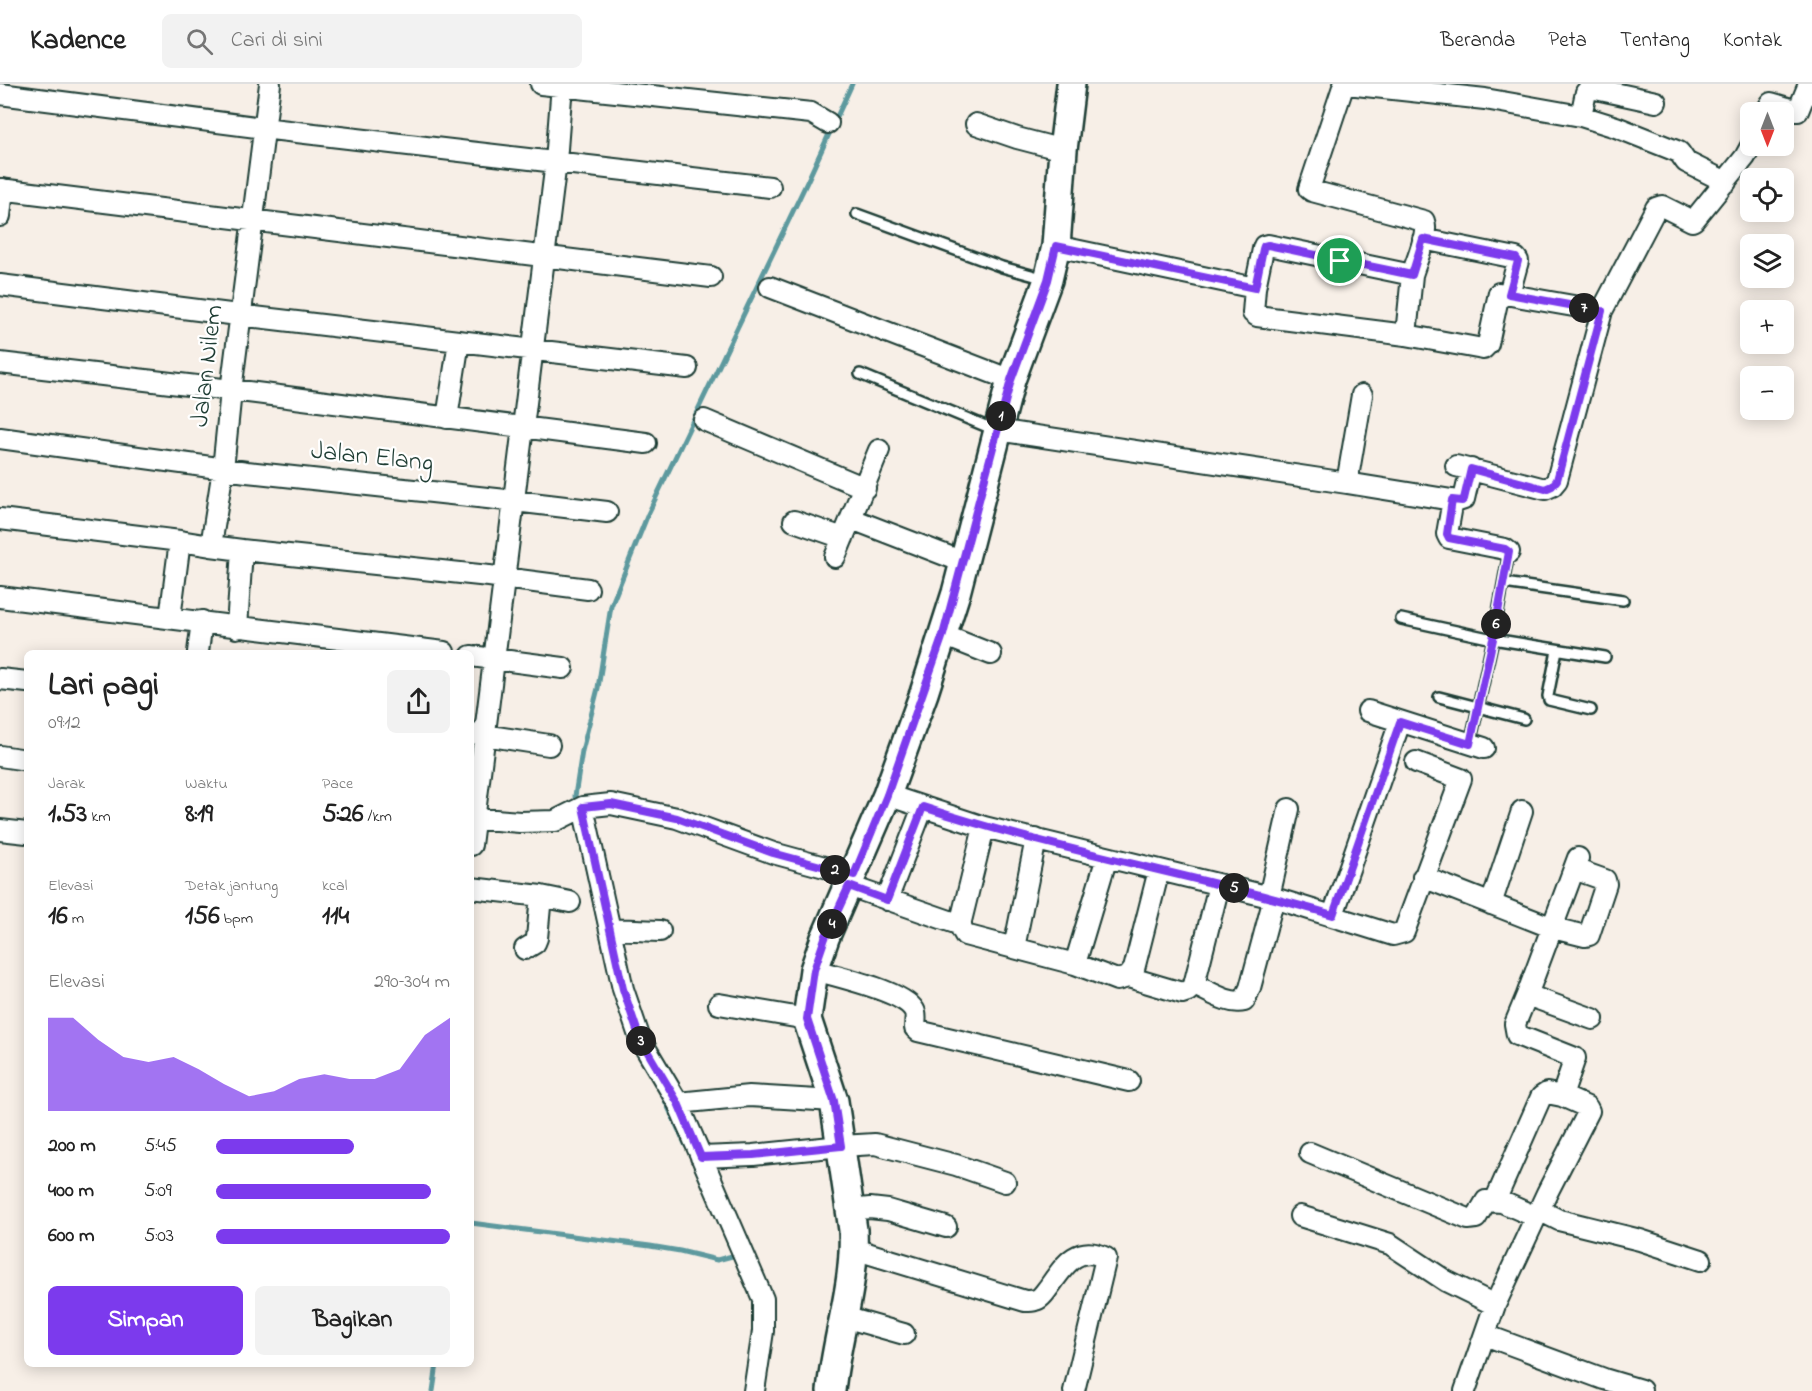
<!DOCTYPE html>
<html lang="id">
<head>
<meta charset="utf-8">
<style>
	body { margin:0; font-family:"Indie Flower",sans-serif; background:#f2f2f2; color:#222; height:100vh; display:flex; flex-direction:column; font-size:22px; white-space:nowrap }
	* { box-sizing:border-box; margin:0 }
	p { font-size:20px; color:#767676 }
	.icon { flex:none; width:33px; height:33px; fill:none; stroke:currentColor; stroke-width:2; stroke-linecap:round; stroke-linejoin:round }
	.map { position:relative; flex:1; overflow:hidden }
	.details { position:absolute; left:24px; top:566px; width:450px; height:717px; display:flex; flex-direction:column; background:#fff; border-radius:9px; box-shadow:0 3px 15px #0003 }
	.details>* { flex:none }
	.needle { width:39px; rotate:180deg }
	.fabs { position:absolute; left:1740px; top:18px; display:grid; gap:12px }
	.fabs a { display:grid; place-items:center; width:54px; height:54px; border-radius:9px; background:#fff; box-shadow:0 3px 15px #0003; font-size:30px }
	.pin { position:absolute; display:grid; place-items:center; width:51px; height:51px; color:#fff; margin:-26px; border:3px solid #fff; border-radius:50%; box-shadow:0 2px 6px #0007 }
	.km { position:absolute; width:30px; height:30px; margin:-15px; border-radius:50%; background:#222; color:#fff; font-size:16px; line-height:30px; text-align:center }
	.round { display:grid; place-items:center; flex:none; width:63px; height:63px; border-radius:9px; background:#f2f2f2 }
	.headline { display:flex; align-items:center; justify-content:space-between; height:102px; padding:0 24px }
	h1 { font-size:33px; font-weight:800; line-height:45px }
	.figures { display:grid; grid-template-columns:repeat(3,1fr); gap:9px; height:102px; padding:6px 24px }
	.figures div { display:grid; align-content:center }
	.figures b { font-size:26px; font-weight:800 }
	.figures small { font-size:16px; font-weight:400 }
	.figures p { font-size:16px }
	.chart { height:168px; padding:12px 24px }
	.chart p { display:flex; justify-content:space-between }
	.chart svg { width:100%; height:108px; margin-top:6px; fill:#7c3aed; opacity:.7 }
	.button { display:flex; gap:12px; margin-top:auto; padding:12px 24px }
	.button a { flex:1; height:69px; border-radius:9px; background:#7c3aed; color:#fff; font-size:24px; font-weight:800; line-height:69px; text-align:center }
	.button a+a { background:#f2f2f2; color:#222 }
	ul { padding:0 24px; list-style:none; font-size:20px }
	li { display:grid; grid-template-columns:96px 72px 1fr; align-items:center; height:45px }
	li i { height:15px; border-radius:8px; background:#7c3aed }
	header { display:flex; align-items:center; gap:36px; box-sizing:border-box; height:84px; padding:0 30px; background:#fff; border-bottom:2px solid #e0e0e0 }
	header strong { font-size:28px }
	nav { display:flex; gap:33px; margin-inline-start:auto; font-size:21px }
	.search { width:420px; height:54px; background:#f2f2f2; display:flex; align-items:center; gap:15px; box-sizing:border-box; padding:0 21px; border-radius:9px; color:#767676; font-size:22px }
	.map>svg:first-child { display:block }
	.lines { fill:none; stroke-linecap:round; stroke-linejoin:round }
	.stream { stroke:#5d999e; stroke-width:5 }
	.lane-casing { stroke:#1f3d34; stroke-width:14 }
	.street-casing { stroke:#1f3d34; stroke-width:24 }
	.secondary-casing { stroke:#1f3d34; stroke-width:32 }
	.lane { stroke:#fff; stroke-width:9 }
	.street { stroke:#fff; stroke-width:20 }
	.secondary { stroke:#fff; stroke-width:27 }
	.route-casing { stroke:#fff; stroke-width:12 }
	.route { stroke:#7c3aed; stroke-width:8 }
	.labels { text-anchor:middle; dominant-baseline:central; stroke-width:4.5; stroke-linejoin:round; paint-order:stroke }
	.street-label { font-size:26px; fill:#1f3d34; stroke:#fff }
</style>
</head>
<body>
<header>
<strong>Kadence</strong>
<div class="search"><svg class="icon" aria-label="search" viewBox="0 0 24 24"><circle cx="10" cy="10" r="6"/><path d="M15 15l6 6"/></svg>Cari di sini</div>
<nav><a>Beranda</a><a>Peta</a><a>Tentang</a><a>Kontak</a></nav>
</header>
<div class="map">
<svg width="1812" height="1307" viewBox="0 0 1812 1307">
	<rect width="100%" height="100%" fill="#f7efe7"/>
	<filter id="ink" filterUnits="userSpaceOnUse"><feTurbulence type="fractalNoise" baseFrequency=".0167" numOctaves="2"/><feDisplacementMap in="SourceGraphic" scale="12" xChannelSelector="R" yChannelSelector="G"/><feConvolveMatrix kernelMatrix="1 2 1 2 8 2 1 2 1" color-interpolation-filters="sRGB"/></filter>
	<g filter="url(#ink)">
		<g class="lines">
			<!-- stream -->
			<path class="stream" d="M576,722L575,712L582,667L598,604L611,522L648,430L807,98L852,0
				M580,752L605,866
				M662,1010L686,1062
				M471,1139L650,1162L680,1167L717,1176L736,1171
				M433,1307L437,1280"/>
			<!-- lane casing -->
			<g class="lane-casing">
				<path id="lane" d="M857,130L1002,183L1046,195
					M860,290L995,346
					M1504,499L1623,516
					M1401,535L1493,555L1605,573
					M1557,566L1548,612L1549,616L1591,626
					M1439,613L1524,635
					M1470,660L1493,555L1509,468"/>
			</g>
			<!-- street casing -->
			<g class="street-casing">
				<path id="street" d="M541,0L811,29L828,39
					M1344,0L1309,105L1312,107L1424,137C1429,150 1416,177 1412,191
					M1347,0L1485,15L1581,32L1586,8L1591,4L1656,18
					M0,10L271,45L770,103
					M1766,28L1771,19L1798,27L1809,0
					M1581,32L1616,43L1679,68L1686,78L1726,98
					M976,40L1017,54L1063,66
					M0,105L711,193
					M0,132L3,105
					M1423,155L1516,174L1518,177L1509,210
					M1056,162L1255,204L1263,165L1264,162L1268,161L1412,191L1406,251L1483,265L1488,260L1499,209L1602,227L1557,396L1552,402L1545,405L1456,382
					M0,201L230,230L687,284
					M770,203L1011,296
					M1255,204L1253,229L1257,232L1406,251
					M1602,227L1656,124L1662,122L1692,137L1694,136L1745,73L1751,62
					M0,279L248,308L646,359
					M447,334L459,257
					M704,336L865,404
					M997,346L1347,399L1362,311
					M0,354L247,388L515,417L607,428
					M1347,399L1458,417L1464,415L1471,385
					M1453,416L1447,450L1449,454L1505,465L1509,468
					M0,435L180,457
					M852,435L963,478
					M794,437L843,454
					M242,466L489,492L588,505
					M835,473L879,366
					M0,513C148,531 296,551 444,568
					M170,534L180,457L211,462
					M237,544L242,466L211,462L223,385L231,307L270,0
					M943,551L991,570
					M198,568L202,537
					M471,572L563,584
					M0,595L27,598
					M1368,627L1484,664
					M471,649L549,661
					M0,672L27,676
					M887,711L984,743L1274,814L1393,851L1404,848L1461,695L1416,678
					M583,723L623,905L640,955L678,1019L763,1215V1247L754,1307
					M471,734L520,738L555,737L583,723L611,720L677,734L773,769L854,791
					M984,743L961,837V844L965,851L1075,880L1117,896L1128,893L1134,885L1159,786
					M0,746L27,749
					M471,761L556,78L562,0
					M1578,774L1527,911L1593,935
					M1423,793L1553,844L1585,852L1589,851L1606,800L1605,796L1574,785
					M1219,801L1194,901C1209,907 1228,921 1244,917L1250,904L1274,814
					M849,802L961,841
					M471,804L541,812L537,854L535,859L525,865
					M541,812L570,818
					M1269,813L1289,725
					M887,816L923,723
					M1491,820L1522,727
					M1333,831L1400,638
					M610,845L660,847
					M1014,864L1036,755
					M1075,880L1107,773
					M814,886C836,892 903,907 914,926C917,931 915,938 915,944L918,947L1129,997
					M1128,893L1182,909L1188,907L1194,901
					M719,920L807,935
					M678,1019L749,1012L834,1017
					M1310,1069L1468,1135L1476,1134L1486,1117L1502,1118L1536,1133
					M701,1073L753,1071L841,1062L875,1060L956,1081L1005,1098
					M1495,1117L1541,1013L1547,1009L1562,1012L1575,974L1517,951L1515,940L1527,911
					M849,1126L870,1124L888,1126L946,1143
					M1539,1126L1559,1136L1640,1156L1701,1176
					M1300,1132L1390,1160L1446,1197L1495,1221
					M854,1165L1025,1217C1028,1217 1032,1217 1035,1216C1041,1215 1045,1208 1049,1203C1064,1182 1077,1159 1106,1174L1074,1307
					M844,1233L904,1250
					M1485,1251L1604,1295L1641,1306
					M1465,1307L1495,1221L1547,1109L1589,1027L1587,1023L1562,1012"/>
			</g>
			<!-- secondary casing -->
			<g class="secondary-casing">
				<path id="secondary" d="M831,1307C836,1253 856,1201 853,1146L834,1017L807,935L814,886L825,854L887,711L924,609L956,509L1011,296L1048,196L1056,162L1063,66L1071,0"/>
			</g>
			<!-- lane -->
			<use href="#lane" class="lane"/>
			<!-- street -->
			<use href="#street" class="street"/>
			<!-- secondary -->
			<use href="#secondary" class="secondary"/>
		</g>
	</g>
	<g class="lines" filter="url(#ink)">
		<!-- route casing -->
		<g class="route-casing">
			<path id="route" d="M1423,155L1516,174L1518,177L1509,210L1602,227L1557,396L1552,402L1545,405L1471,385L1464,415L1462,417L1452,416L1447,450L1449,454L1505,465L1509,468L1493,555L1470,660L1400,638L1333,831C1197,791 1057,767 923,723L887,816L849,802L825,854L814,886L807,935L834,1017L841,1062L753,1071L701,1073L678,1019L640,955L623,905L583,723L611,720L677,734L773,769L854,791L887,711L943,551L1011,296L1048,196L1056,162L1255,204L1263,165L1264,162L1268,161L1412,191Z"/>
		</g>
		<!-- route -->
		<use href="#route" class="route"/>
	</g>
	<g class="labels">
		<!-- street labels -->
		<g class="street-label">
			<text transform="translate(208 282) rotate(-83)">Jalan Nilem</text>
			<text transform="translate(372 374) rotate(6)">Jalan Elang</text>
		</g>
	</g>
</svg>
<div class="fabs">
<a><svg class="needle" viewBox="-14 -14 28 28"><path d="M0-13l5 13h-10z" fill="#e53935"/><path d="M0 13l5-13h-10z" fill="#767676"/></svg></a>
<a><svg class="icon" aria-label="locate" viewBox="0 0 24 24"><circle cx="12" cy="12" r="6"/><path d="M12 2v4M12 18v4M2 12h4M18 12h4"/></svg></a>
<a><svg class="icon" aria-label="layers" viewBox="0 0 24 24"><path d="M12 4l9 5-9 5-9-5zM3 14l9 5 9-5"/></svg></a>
<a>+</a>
<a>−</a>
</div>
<div class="pin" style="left:1340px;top:177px;background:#1e9e55"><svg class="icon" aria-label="arrive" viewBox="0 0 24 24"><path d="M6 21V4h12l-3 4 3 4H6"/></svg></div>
<b class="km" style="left:1001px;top:332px">1</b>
<b class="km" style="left:835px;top:786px">2</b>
<b class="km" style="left:641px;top:957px">3</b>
<b class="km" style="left:832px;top:840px">4</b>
<b class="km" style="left:1234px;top:804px">5</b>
<b class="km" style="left:1496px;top:540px">6</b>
<b class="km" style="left:1584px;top:224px">7</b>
<section class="details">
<div class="headline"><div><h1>Lari pagi</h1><p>09:12</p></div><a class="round"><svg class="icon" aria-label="share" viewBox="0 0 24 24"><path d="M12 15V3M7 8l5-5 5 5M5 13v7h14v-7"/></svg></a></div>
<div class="figures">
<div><p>Jarak</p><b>1.53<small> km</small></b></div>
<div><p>Waktu</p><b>8:19</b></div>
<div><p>Pace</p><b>5:26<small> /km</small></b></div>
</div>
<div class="figures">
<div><p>Elevasi</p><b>16<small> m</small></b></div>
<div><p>Detak jantung</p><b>156<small> bpm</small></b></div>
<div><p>kcal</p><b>114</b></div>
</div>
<div class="chart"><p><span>Elevasi</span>290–304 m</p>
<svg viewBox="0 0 160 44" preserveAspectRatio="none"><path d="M0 44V6L10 6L20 15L30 22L40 24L50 22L60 27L70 33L80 38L90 36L100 31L110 29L120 31L130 31L140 27L150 13L160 6V44z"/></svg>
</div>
<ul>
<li><b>200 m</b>5:45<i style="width:59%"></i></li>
<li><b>400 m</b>5:09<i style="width:92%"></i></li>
<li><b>600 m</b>5:03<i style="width:100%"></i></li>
</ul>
<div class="button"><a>Simpan</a><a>Bagikan</a></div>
</section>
</div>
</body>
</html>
